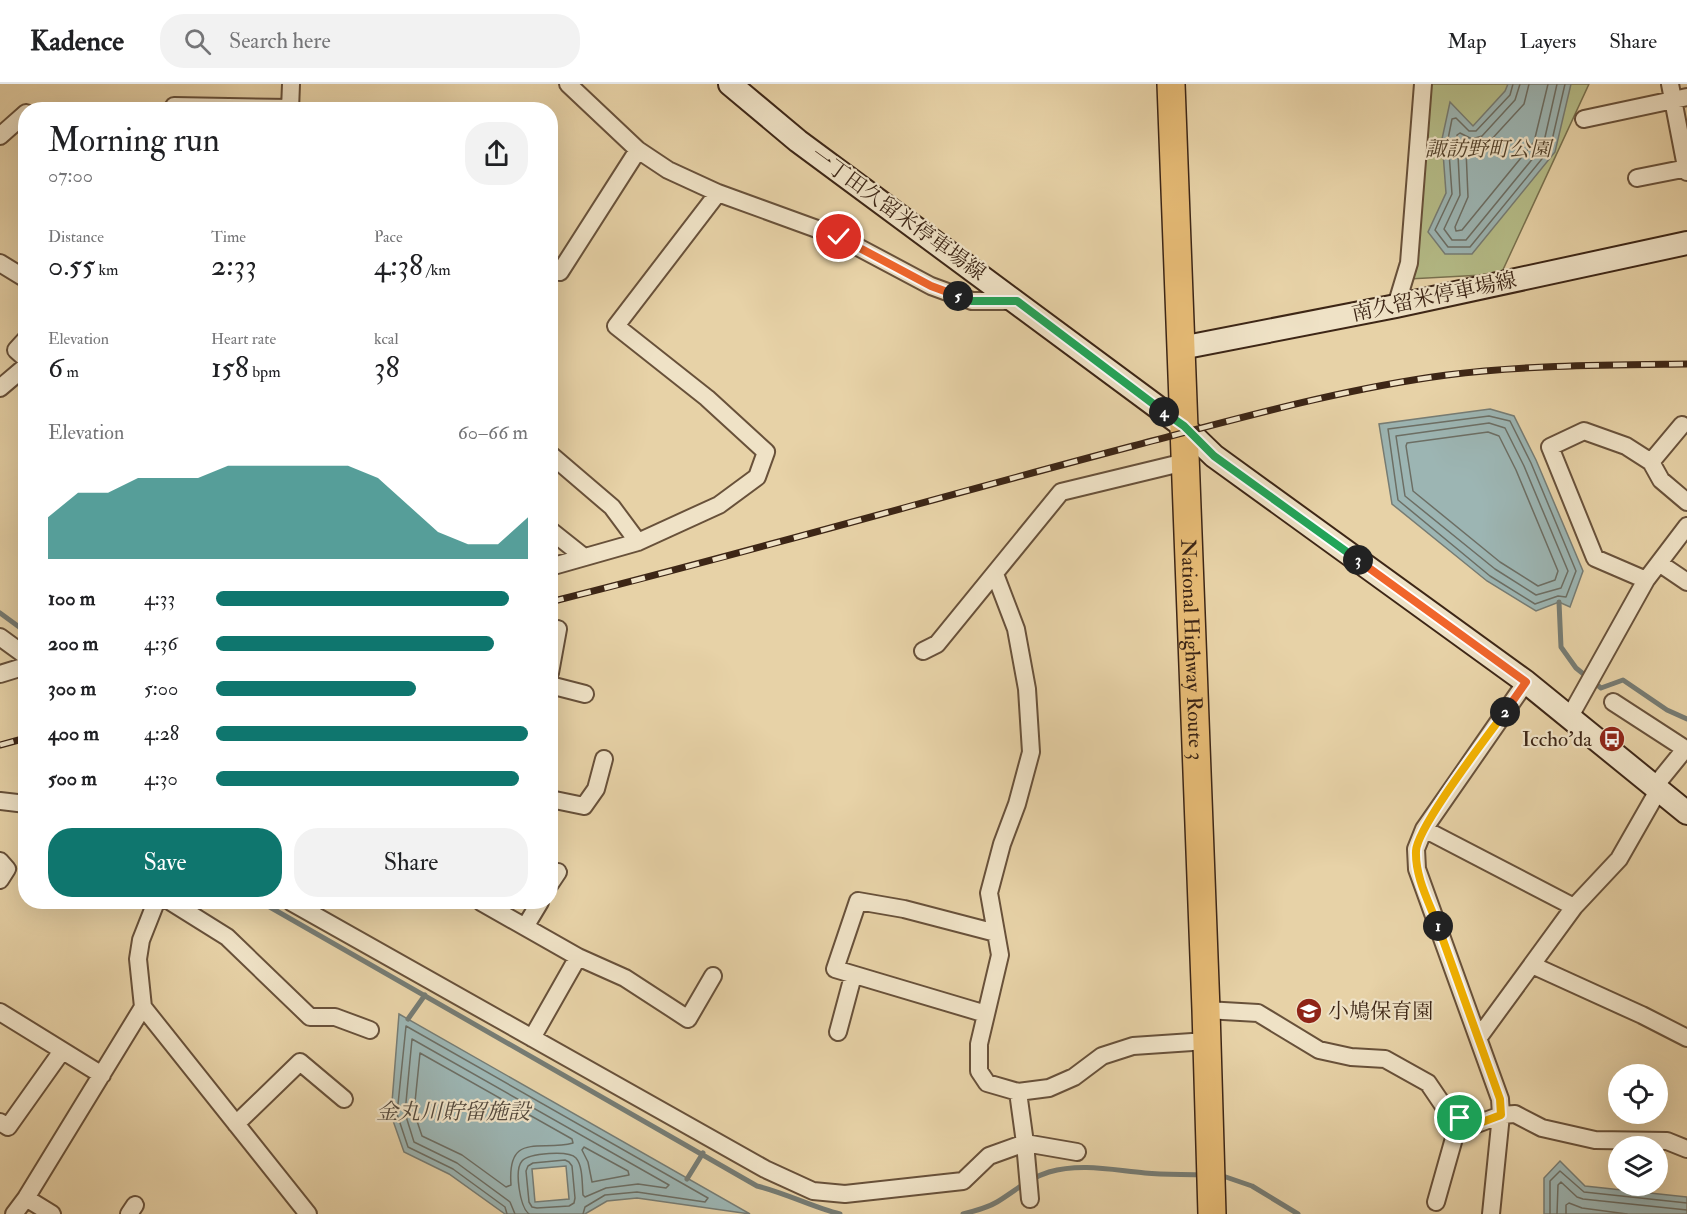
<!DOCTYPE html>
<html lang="en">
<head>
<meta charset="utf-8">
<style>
	body { margin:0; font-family:"IM FELL Double Pica","Noto Serif JP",serif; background:#f2f2f2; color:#202124; height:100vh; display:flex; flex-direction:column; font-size:22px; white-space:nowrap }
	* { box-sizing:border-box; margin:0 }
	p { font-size:20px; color:#757577 }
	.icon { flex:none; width:33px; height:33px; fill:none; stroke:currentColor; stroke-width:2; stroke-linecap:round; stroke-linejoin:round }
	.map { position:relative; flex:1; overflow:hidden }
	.drawer { position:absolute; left:18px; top:18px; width:540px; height:807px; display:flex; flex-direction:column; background:#fff; border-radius:24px; box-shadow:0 6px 24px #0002 }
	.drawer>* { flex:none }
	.controls { position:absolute; left:1608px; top:980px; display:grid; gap:12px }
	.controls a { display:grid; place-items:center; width:60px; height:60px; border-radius:50%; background:#fff; box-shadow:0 6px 24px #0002; font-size:30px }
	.pin { position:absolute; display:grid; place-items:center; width:51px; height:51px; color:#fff; margin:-26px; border:3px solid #fff; border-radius:50%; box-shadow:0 2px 6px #0007 }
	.km { position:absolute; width:30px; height:30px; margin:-15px; border-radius:50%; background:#222; color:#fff; font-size:16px; line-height:30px; text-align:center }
	.round { display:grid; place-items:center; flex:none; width:63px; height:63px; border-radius:24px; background:#f2f2f2 }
	.summary { display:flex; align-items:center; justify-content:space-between; height:102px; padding:0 30px }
	h1 { font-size:33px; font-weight:600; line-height:45px }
	.figures { display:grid; grid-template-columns:repeat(3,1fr); gap:9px; height:102px; padding:6px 30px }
	.figures div { display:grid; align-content:center }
	.figures b { font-size:30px; font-weight:600 }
	.figures small { font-size:16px; font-weight:400 }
	.figures p { font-size:16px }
	.chart { height:168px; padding:12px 30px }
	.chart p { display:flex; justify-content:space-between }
	.chart svg { width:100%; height:108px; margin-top:6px; fill:#0f766e; opacity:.7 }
	.primary-button { display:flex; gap:12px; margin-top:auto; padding:12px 30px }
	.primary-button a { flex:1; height:69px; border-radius:24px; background:#0f766e; color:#fff; font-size:24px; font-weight:600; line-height:69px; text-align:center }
	.primary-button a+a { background:#f2f2f2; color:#202124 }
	ul { padding:0 30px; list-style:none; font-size:20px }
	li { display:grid; grid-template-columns:96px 72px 1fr; align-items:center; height:45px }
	li i { height:15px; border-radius:8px; background:#0f766e }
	header { display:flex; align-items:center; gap:36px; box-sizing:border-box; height:84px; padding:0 30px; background:#fff; border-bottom:2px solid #e0e0e0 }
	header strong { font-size:28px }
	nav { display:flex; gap:33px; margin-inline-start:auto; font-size:21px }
	.search { width:420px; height:54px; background:#f2f2f2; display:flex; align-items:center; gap:15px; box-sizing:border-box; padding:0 21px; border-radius:24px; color:#757577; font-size:22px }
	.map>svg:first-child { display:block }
	.green { fill:#b5bc88; stroke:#79714f; stroke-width:1.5 }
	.water { fill:#9cb5b3; stroke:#767c74; stroke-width:1.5; fill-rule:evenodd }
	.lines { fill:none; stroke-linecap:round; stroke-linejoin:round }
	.shore { stroke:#6c6e64; stroke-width:1.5 }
	.stream { stroke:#767c74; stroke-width:5 }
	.minor-casing { stroke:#68513a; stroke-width:20 }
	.secondary-casing { stroke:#3d2616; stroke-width:26 }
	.trunk-casing { stroke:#3d2616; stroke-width:30 }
	.minor { stroke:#efe2c6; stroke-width:16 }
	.secondary { stroke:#efe2c6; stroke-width:22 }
	.trunk { stroke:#e4b974; stroke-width:27 }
	.rail-casing { stroke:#3d2616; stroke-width:7 }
	.rail { stroke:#efe2c6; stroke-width:4.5; stroke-dasharray:14; stroke-linecap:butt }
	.split-1-casing { stroke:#fff; stroke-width:12 }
	.split-2-casing { stroke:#fff; stroke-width:12 }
	.split-3-casing { stroke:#fff; stroke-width:12 }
	.split-4-casing { stroke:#fff; stroke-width:12 }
	.split-5-casing { stroke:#fff; stroke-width:12 }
	.split-6-casing { stroke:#fff; stroke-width:12 }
	.split-1 { stroke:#f5b400; stroke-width:8 }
	.split-2 { stroke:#f5b400; stroke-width:8 }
	.split-3 { stroke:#f0652b; stroke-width:8 }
	.split-4 { stroke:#22a559; stroke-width:8 }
	.split-5 { stroke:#22a559; stroke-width:8 }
	.split-6 { stroke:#f0652b; stroke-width:8 }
	.labels { text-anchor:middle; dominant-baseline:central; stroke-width:4.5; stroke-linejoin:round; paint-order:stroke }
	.park-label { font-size:21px; font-style:italic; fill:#55442d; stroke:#efe2c6 }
	.street-label { font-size:21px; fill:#3d2616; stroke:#efe2c6 }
	.poi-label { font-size:21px; fill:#3d2616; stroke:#efe2c6; text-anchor:end }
	.water-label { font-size:22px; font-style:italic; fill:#554a3d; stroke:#efe2c6 }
</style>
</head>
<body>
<header>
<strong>Kadence</strong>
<div class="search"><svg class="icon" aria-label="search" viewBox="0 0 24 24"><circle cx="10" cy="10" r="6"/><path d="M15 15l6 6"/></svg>Search here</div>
<nav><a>Map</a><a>Layers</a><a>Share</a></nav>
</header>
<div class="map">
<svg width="1687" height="1130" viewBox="0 0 1687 1130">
	<rect width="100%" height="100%" fill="#e7d2a7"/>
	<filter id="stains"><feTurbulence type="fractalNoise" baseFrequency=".00333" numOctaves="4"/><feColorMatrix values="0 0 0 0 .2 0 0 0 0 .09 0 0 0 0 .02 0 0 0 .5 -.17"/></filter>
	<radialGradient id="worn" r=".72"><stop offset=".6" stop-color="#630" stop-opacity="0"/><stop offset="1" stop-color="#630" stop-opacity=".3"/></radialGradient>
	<!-- green -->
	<path class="green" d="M1428,0H1589L1501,190L1409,195Z"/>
	<!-- water -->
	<path class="water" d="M1508,0H1571L1555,68L1472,170H1445L1428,148L1446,109L1442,55L1450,18L1473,42L1505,7Z
		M1490,325L1514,332L1536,376L1583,487L1570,523L1559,518L1536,527L1487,497L1392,420L1379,340Z
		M399,930L750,1130L637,1114L607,1117L585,1130H505L449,1090L404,1068L391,1031ZM566,1082L569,1115L535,1118L532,1085Z
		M1560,1077L1585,1102L1687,1113V1130H1544V1094Z"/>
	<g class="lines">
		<!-- shore -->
		<path class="shore" d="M1513,0L1510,11L1476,47H1469L1456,34L1452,35L1448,55L1452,110L1435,146L1448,163H1470L1550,65L1565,0
			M1520,0L1515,16L1482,52L1472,55L1460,49L1457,51L1460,111L1444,145L1452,156H1466L1543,62L1557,0
			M1529,0L1524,20L1490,57L1480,63L1466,66L1468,113L1455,143L1456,147L1462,146L1534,58L1548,0
			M1489,332L1510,337L1531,379L1576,487L1566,513L1558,512L1535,520L1490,492L1398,416L1388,345Z
			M1489,339L1505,344L1524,382L1568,487L1561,504L1536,511L1495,485L1405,412L1396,352Z
			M1488,348L1499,352L1516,386L1558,487L1555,496L1538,502L1500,478L1413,407L1406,362L1407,359Z
			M420,969L572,1055L573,1059C540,1068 507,1047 511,1101L506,1103L462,1071L422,1052L414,1028Z
			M584,1063L628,1087L629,1091L592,1098L588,1078L582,1066Z
			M565,1076L569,1078L572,1082L575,1114L574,1119L569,1122L537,1124L532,1123L529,1118L526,1087L528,1082L533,1079Z
			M507,1130L505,1123L453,1085L408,1063L397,1030L406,942L708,1114L705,1118L637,1108L605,1111L585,1123L583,1130
			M515,1130L510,1118L457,1079L414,1058L405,1029L412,955L669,1101L666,1104L638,1100L606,1104L585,1113L583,1111C582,1100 583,1082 576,1074C569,1066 529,1069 522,1077C514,1086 520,1123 529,1130
			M1550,1130V1097L1560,1087L1584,1108L1687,1119
			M1557,1130L1558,1101L1561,1098L1577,1113L1583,1115L1687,1126
			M1566,1130V1121L1569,1119L1582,1124L1627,1130"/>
		<!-- stream -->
		<path class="stream" d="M1559,518L1561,563L1576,584L1601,604L1623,596L1667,626L1687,635
			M0,529L26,548
			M261,818L757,1102C786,1109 812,1123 840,1130
			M408,935L425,911
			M1220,1091L1252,1102L1298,1130
			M687,1095L703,1069
			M963,1130C975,1127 987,1124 997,1118C1015,1107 1029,1094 1049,1088C1081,1079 1112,1086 1145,1089C1165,1091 1185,1090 1205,1091"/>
		<!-- minor casing -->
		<g class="minor-casing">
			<path id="minor" d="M568,0L638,66L668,86L718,109L839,153L931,202L972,217H1016
				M1670,0L1687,88
				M174,22L290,24
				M290,26L291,0
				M1584,35L1687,13
				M0,52L26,29
				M1637,94L1687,84
				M0,179L26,195
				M550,183L560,188L638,66
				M1396,222L1409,179L1423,0
				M26,255L16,266L26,275
				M0,304L26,282
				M550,370L612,423L638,458
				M1651,378L1682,341
				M550,446L584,473
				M1659,479L1687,498
				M550,483L638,458L719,421L757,393L766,368L707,314L616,242L718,109
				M995,490L1016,545L1027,605L1031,668L1017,720L1002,760L989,809L1000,871L979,960V987L987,999L1018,1008L1049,1004L1074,993L1102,972L1133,962L1207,957
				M1646,496L1595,474L1550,363L1584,347L1626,362L1651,378L1661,396L1687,418
				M0,553L26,572
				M923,567L937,560L1061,408L1185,378
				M550,589L558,545
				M0,590L26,582
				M550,601L585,610
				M1613,618L1687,666
				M1569,634L1646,496L1687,442
				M1655,702L1685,665
				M550,715L584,722L596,705L604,675
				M0,717L26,720
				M1424,745L1574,823
				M0,777L7,785L0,796
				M550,800L558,788
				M156,818L141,856L138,875L143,923L308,1130
				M171,818L227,853L310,933H335L370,946
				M291,818L765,1085L813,1107L845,1110L963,1097L989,1072L1025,1059L1077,1068
				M481,818L578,873L532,954
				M525,843L540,818
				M578,873L625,894L688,935L713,892
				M1532,881L1642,931L1687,954
				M1206,926L1258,929L1319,966L1351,973L1385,975L1428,999L1445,1024L1460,1033L1477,1040L1501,1031L1515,1030L1542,1044L1595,1056L1667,1057L1687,1065
				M0,928L102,991
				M986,930L835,885L858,817L904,825L996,849
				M838,948L853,892
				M1479,953L1574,823L1619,775L1659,705
				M1018,1008L1025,1059L1030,1115
				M0,1038L8,1043L62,967
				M236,1040L300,978L344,1015
				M26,1114L52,1130
				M1436,1118L1460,1033
				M14,1130L26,1114L143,923
				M129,1130L135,1121
				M1491,1130L1501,1031L1500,1015L1417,785L1416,765L1424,745L1526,598"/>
		</g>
		<!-- secondary casing -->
		<g class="secondary-casing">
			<path id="secondary" d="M730,0L798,57L1183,342L1214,372L1526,598L1687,729
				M1181,264L1396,222L1687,159"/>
		</g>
		<!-- trunk casing -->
		<g class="trunk-casing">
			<g id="trunk">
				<path id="s1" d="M1171,0L1206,926L1212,1130"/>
			</g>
		</g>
		<!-- minor -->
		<use href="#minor" class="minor"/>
		<!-- secondary -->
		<use href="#secondary" class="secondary"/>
		<!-- trunk -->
		<use href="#trunk" class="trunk"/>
		<!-- rail casing -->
		<g class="rail-casing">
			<path id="rail" d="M550,518C746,469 939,413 1133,362C1237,335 1341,305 1447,291C1526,281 1608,281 1687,280
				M0,661L26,654"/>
		</g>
		<!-- rail -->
		<use href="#rail" class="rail"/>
	</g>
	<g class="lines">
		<!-- split-1 casing -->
		<g class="split-1-casing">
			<path id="split-1" d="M1438,842L1500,1015L1501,1031L1477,1040L1460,1034"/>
		</g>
		<!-- split-2 casing -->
		<g class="split-2-casing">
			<path id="split-2" d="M1438,842C1429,818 1415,793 1416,767C1417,743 1487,653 1505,628"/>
		</g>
		<!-- split-3 casing -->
		<g class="split-3-casing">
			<path id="split-3" d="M1358,476L1526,598L1505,628"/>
		</g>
		<!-- split-4 casing -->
		<g class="split-4-casing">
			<path id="split-4" d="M1164,328L1184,342L1214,372L1358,476"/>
		</g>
		<!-- split-5 casing -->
		<g class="split-5-casing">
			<path id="split-5" d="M958,212L972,217H1017L1164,328"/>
		</g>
		<!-- split-6 casing -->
		<g class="split-6-casing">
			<path id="split-6" d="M839,153L931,202L958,212"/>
		</g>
		<!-- split-1 -->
		<use href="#split-1" class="split-1"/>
		<!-- split-2 -->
		<use href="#split-2" class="split-2"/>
		<!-- split-3 -->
		<use href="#split-3" class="split-3"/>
		<!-- split-4 -->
		<use href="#split-4" class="split-4"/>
		<!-- split-5 -->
		<use href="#split-5" class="split-5"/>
		<!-- split-6 -->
		<use href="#split-6" class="split-6"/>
	</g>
	<!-- icons -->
	<defs>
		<g id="bus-disc" transform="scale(1.35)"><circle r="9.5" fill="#8f2418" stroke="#efe2c6"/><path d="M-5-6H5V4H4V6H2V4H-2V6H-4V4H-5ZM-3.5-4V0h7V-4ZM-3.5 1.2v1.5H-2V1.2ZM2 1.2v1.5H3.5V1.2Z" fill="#fff"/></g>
		<g id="school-disc" transform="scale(1.35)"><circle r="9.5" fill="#8f2418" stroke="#efe2c6"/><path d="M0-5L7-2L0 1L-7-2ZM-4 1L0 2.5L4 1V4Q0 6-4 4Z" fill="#fff"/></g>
	</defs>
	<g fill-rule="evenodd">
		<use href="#bus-disc" x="1612" y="655"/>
		<use href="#school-disc" x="1309" y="927"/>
	</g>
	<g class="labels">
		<!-- park labels -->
		<g class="park-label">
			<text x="1488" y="65">諏訪野町公園</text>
		</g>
		<!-- street labels -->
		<g class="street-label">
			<text transform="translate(898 130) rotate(36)">一丁田久留米停車場線</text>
			<text transform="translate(1434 213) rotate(-12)">南久留米停車場線</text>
			<text stroke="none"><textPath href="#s1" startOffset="566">National Highway Route 3</textPath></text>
		</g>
		<!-- poi labels -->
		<g class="poi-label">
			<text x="1592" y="655">Iccho'da</text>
			<text x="1328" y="927" text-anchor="start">小鳩保育園</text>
		</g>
		<!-- water labels -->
		<g class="water-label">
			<text x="453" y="1028">金丸川貯留施設</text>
		</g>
	</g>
	<rect width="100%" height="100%" filter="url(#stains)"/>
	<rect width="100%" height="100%" fill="url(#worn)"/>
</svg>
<div class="controls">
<a><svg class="icon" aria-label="locate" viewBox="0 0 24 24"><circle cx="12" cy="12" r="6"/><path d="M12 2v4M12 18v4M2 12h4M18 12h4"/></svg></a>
<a><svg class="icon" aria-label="layers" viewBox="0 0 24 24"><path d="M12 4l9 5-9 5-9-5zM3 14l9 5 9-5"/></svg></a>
</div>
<div class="pin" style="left:1460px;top:1034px;background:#1e9e55"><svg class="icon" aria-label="arrive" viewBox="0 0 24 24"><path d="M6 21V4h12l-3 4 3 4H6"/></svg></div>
<div class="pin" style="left:839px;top:153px;background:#d93025"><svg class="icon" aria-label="check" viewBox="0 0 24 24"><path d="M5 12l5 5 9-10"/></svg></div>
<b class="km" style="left:1438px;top:842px">1</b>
<b class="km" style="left:1505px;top:628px">2</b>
<b class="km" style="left:1358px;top:476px">3</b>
<b class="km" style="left:1164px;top:328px">4</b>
<b class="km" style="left:958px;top:212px">5</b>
<section class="drawer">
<div class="summary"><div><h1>Morning run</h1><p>07:00</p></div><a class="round"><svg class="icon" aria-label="share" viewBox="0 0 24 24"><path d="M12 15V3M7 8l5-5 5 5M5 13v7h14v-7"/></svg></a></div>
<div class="figures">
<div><p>Distance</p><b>0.55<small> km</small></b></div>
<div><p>Time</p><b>2:33</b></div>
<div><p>Pace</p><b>4:38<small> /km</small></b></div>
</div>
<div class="figures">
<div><p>Elevation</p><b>6<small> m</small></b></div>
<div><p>Heart rate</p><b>158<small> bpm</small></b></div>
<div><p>kcal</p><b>38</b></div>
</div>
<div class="chart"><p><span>Elevation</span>60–66 m</p>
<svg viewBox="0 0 160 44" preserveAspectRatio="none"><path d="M0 44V27L10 17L20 17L30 11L40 11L50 11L60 6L70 6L80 6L90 6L100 6L110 11L120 22L130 33L140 38L150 38L160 27V44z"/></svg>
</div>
<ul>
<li><b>100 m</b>4:33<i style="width:94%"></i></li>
<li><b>200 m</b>4:36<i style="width:89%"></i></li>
<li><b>300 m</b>5:00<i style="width:64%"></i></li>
<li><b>400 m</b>4:28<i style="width:100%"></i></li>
<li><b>500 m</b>4:30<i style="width:97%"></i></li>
</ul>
<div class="primary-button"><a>Save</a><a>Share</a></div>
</section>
</div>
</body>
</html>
